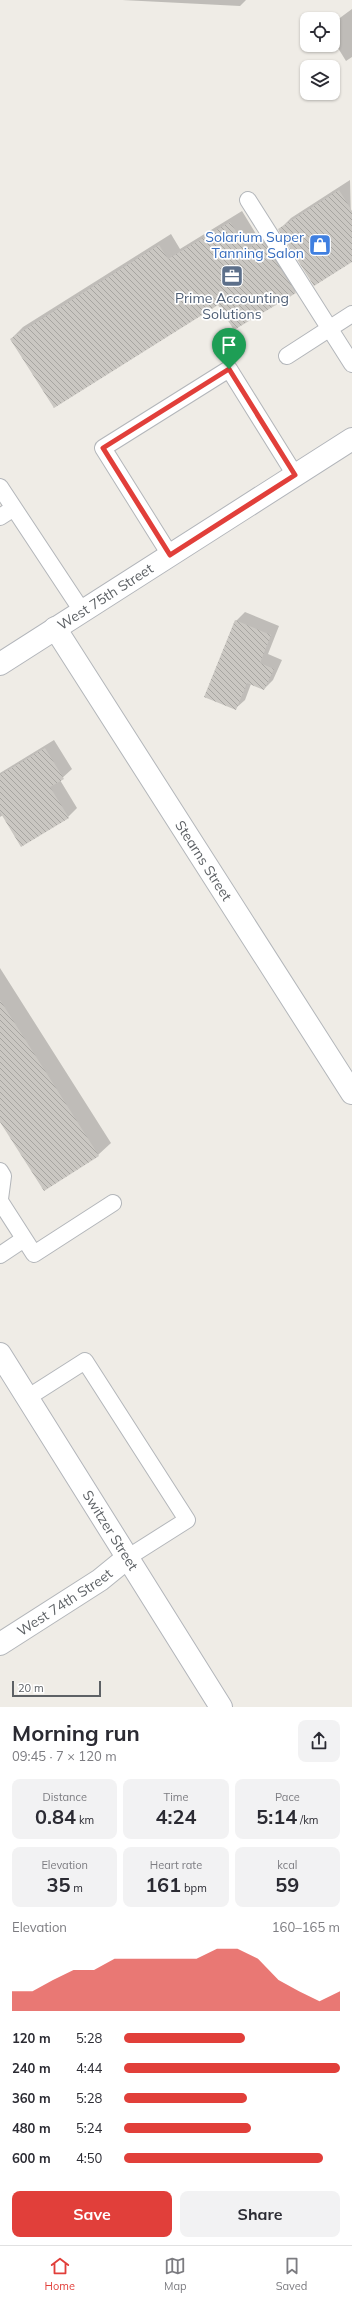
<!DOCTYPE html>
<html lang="en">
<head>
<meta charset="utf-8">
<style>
	body { margin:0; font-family:Mulish,sans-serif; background:#f2f2f3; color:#2b2b33; height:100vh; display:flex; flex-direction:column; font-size:15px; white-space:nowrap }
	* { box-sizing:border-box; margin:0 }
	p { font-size:13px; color:#7c7c81 }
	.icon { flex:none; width:22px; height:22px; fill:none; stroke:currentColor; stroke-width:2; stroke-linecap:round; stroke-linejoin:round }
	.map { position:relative; height:1707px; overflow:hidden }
	.side { display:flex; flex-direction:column; background:#fff; flex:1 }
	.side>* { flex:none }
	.controls { position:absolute; left:300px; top:12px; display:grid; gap:8px }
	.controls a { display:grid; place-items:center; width:40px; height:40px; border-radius:8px; background:#fff; box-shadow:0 1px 3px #0004; font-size:20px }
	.scale { position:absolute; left:12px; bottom:10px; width:89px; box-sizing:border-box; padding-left:4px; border:2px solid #5d6165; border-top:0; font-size:11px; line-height:14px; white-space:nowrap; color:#5d6165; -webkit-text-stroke:3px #fff; paint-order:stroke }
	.pin { position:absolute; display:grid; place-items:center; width:34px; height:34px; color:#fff; margin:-41px -17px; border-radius:50% 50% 50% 0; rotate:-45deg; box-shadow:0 0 4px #0007 }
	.pin .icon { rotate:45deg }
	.round { display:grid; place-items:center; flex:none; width:42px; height:42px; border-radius:8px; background:#f2f2f3 }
	.summary { display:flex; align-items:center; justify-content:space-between; height:68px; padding:0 12px }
	h1 { font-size:22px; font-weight:700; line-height:30px }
	.metrics { display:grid; grid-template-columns:repeat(3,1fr); gap:6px; height:68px; padding:4px 12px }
	.metrics div { display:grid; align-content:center; border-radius:8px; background:#f2f2f3; text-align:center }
	.metrics b { font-size:20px; font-weight:700 }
	.metrics small { font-size:11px; font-weight:400 }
	.metrics p { font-size:11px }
	.chart { height:112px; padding:8px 12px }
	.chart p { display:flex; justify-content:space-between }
	.chart svg { width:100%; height:72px; margin-top:4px; fill:#e13f3a; opacity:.7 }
	.cta { display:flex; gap:8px; margin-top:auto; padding:8px 12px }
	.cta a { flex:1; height:46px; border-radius:8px; background:#e13f3a; color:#fff; font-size:16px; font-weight:700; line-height:46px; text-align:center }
	.cta a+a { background:#f2f2f3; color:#2b2b33 }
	ul { padding:0 12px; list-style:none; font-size:13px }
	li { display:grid; grid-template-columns:64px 48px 1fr; align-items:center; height:30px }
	li i { height:10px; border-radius:5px; background:#e13f3a }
	.menu { display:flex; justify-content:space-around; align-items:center; height:56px; border-top:1px solid #e1e1e2; background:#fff; font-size:11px; color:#7c7c81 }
	.menu a { display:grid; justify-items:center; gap:2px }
	.menu .selected { color:#e13f3a }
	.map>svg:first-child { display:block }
	.shadow { fill:#0003 }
	.building { fill:url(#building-back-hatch) }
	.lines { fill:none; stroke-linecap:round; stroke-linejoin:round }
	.lane-casing { stroke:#b3b6ba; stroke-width:18 }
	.street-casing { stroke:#b3b6ba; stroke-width:24 }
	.secondary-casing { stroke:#b2b5ba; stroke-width:24 }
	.lane { stroke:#fff; stroke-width:16 }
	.street { stroke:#fff; stroke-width:22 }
	.secondary { stroke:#fff; stroke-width:22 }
	.route-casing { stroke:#fff; stroke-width:8 }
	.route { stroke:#e13f3a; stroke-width:5 }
	.labels { text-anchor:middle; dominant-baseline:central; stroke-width:3.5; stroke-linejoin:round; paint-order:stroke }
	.shop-label { font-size:14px; fill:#366cbe; stroke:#fff; text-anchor:end }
	.service-label { font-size:14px; fill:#4e5e75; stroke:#fff }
	.street-label { font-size:14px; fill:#5d6165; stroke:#fff }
</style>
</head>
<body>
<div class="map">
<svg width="352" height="1707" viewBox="0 0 352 1707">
	<defs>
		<pattern id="building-back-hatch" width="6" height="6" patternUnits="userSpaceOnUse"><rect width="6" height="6" fill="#cac7c2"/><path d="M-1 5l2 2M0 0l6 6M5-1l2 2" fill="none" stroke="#a7a5a1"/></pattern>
	</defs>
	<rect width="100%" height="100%" fill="#efece6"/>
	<!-- shadow -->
	<path class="shadow" d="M122,0H246L240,6Z
		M352,9V57L346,61L333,40V23Z
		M350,180L352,260L279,230L291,218Z
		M242,211L259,239L274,229L306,281L295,292L11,339L23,327L171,234L180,249Z
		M245,612L279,626L268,654L282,660L273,680L264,689L251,684L245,700L236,708V621Z
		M54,740L72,769L60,780L77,808L68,817L3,815L0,817V773Z
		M0,968L111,1143L98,1155L0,1120Z"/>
	<!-- building -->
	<path class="building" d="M339,190L352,211V262L314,286L278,229Z
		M230,222L247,249L262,240L296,293L234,330L218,305L54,408L10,339L159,245L168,259Z
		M235,620L271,635L260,663L274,669L264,690L247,683L236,710L204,697Z
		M45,748L64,779L50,787L69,818L21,847L0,812V775Z
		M0,1000L99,1156L44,1191L0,1122Z"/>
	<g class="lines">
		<!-- lane casing -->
		<g class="lane-casing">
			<path id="lane" d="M248,200L352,364
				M287,356L352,314
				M0,487L82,611
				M0,517L14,508
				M170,555L103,448L229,369L295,475
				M0,1171L3,1176L0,1199
				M0,1201L34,1254L113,1203
				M0,1255L24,1239
				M27,1398L85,1361L187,1520L127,1558"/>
		</g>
		<!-- street casing -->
		<g class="street-casing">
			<g id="street">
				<path id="s1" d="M55,628L352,1093"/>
				<path id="s2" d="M0,1644L100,1580L127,1558"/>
			</g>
		</g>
		<!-- secondary casing -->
		<g class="secondary-casing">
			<g id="secondary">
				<path id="s3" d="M0,664L352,439"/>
				<path id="s4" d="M0,1354L221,1707"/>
			</g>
		</g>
		<!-- lane -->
		<use href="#lane" class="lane"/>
		<!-- street -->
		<use href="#street" class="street"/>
		<!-- secondary -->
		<use href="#secondary" class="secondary"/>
	</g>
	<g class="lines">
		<!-- route casing -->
		<g class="route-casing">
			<path id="route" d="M229,369L295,475L170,555L103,448Z"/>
		</g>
		<!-- route -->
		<use href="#route" class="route"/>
	</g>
	<!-- icons -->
	<defs>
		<g id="shop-square" transform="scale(1.15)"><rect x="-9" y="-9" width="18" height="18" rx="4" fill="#3f7fe0" stroke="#fff"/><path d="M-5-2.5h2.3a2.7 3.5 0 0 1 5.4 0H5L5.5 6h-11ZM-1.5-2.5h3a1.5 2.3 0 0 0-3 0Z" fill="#fff"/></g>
		<g id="office-square" transform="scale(1.15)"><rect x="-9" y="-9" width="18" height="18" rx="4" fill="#5c6f8a" stroke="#fff"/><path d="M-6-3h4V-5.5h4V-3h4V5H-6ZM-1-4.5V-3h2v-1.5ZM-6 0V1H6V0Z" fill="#fff"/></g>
	</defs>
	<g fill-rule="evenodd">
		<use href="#shop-square" x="320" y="245"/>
		<use href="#office-square" x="232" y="276"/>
	</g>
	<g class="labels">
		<!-- shop labels -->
		<g class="shop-label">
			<text x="304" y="237">Solarium Super<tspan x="304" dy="16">Tanning Salon</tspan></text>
		</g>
		<!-- service labels -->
		<g class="service-label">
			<text x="232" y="298">Prime Accounting<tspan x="232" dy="16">Solutions</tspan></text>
		</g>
		<!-- street labels -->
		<g class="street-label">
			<text stroke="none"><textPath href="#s3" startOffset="125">West 75th Street</textPath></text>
			<text stroke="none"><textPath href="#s1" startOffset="276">Stearns Street</textPath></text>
			<text stroke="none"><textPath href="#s4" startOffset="208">Switzer Street</textPath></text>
			<text stroke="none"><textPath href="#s2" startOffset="77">West 74th Street</textPath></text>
		</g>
	</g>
</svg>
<div class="controls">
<a><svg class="icon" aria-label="locate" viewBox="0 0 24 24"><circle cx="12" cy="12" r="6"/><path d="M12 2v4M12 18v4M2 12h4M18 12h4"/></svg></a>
<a><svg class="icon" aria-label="layers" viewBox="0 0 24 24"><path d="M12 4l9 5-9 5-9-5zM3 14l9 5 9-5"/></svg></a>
</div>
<div class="scale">20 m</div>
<div class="pin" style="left:229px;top:369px;background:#1e9e55"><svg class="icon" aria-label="arrive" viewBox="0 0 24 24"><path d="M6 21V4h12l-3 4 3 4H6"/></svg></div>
</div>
<section class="side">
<div class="summary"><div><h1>Morning run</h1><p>09:45 · 7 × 120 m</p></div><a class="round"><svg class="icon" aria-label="share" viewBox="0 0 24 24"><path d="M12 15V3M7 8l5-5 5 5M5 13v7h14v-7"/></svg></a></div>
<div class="metrics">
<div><p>Distance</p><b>0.84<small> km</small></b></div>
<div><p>Time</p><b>4:24</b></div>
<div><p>Pace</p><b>5:14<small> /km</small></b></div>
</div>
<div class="metrics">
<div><p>Elevation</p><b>35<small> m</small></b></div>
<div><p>Heart rate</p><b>161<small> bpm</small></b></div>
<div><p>kcal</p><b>59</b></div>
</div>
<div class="chart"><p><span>Elevation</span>160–165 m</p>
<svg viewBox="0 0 160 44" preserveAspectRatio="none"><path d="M0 44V32L10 32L20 25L30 19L40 19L50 12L60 12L70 12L80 12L90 12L100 6L110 6L120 12L130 25L140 32L150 38L160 32V44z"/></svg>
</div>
<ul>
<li><b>120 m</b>5:28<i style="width:56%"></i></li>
<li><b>240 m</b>4:44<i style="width:100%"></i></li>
<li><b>360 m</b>5:28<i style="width:57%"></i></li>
<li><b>480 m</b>5:24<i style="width:59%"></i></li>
<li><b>600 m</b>4:50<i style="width:92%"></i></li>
</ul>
<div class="cta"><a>Save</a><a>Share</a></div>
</section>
<nav class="menu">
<a class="selected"><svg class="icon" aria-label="home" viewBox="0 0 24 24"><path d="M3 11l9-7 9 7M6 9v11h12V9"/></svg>Home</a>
<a><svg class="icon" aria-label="map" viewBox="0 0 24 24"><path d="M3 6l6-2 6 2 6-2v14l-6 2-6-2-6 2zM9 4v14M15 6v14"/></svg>Map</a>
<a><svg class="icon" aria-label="saved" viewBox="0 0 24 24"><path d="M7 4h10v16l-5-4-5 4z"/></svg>Saved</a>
</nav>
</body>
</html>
